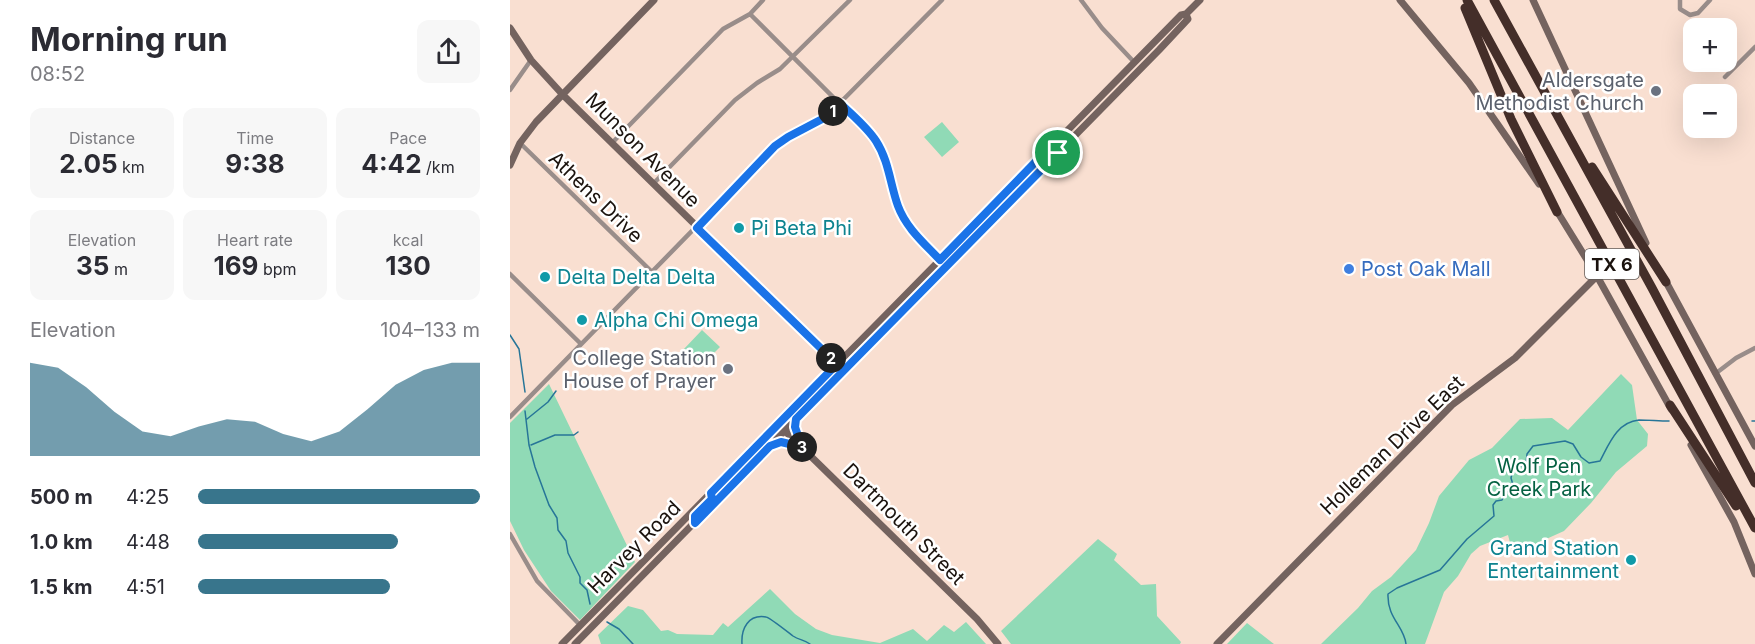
<!DOCTYPE html>
<html lang="en">
<head>
<meta charset="utf-8">
<style>
	body { margin:0; font-family:Inter,sans-serif; background:#f7f7f7; color:#2b2b33; height:100vh; display:flex; flex-direction:column; font-size:22px; white-space:nowrap }
	* { box-sizing:border-box; margin:0 }
	p { font-size:20px; color:#7c7c81 }
	.icon { flex:none; width:33px; height:33px; fill:none; stroke:currentColor; stroke-width:2; stroke-linecap:round; stroke-linejoin:round }
	.map { position:relative; flex:1; overflow:hidden }
	.panel { display:flex; flex-direction:column; background:#fff; width:510px }
	.panel>* { flex:none }
	.buttons { position:absolute; left:1173px; top:18px; display:grid; gap:12px }
	.buttons a { display:grid; place-items:center; width:54px; height:54px; border-radius:12px; background:#fff; box-shadow:0 6px 24px #0002; font-size:30px }
	.pin { position:absolute; display:grid; place-items:center; width:51px; height:51px; color:#fff; margin:-26px; border:3px solid #fff; border-radius:50%; box-shadow:0 2px 6px #0007 }
	.km { position:absolute; width:30px; height:30px; margin:-15px; border-radius:50%; background:#222; color:#fff; font-size:16px; line-height:30px; text-align:center }
	.round { display:grid; place-items:center; flex:none; width:63px; height:63px; border-radius:12px; background:#f7f7f7 }
	.head { display:flex; align-items:center; justify-content:space-between; height:102px; padding:0 30px }
	h1 { font-size:33px; font-weight:700; line-height:45px }
	.metrics { display:grid; grid-template-columns:repeat(3,1fr); gap:9px; height:102px; padding:6px 30px }
	.metrics div { display:grid; align-content:center; border-radius:12px; background:#f7f7f7; text-align:center }
	.metrics b { font-size:26px; font-weight:700 }
	.metrics small { font-size:16px; font-weight:400 }
	.metrics p { font-size:16px }
	.chart { height:168px; padding:12px 30px }
	.chart p { display:flex; justify-content:space-between }
	.chart svg { width:100%; height:108px; margin-top:6px; fill:#38758c; opacity:.7 }
	ul { padding:0 30px; list-style:none; font-size:20px }
	li { display:grid; grid-template-columns:96px 72px 1fr; align-items:center; height:45px }
	li i { height:15px; border-radius:8px; background:#38758c }
	main { display:flex; flex:1; min-height:0 }
	.map>svg:first-child { display:block }
	.green { fill:#90dab6 }
	.lines { fill:none; stroke-linecap:round; stroke-linejoin:round }
	.stream { stroke:#277598; stroke-width:1.5 }
	.street { stroke:#998d8a; stroke-width:4.5 }
	.secondary { stroke:#74635f; stroke-width:7 }
	.highway { stroke:#442e29; stroke-width:9 }
	.route-casing { stroke:#fff; stroke-width:12 }
	.route { stroke:#1a73e8; stroke-width:8 }
	.worship-dot { fill:#6b7280; stroke:#fff; stroke-width:2 }
	.culture-dot { fill:#0f9aa8; stroke:#fff; stroke-width:2 }
	.shop-dot { fill:#3f7fe0; stroke:#fff; stroke-width:2 }
	.labels { text-anchor:middle; dominant-baseline:central; stroke-width:5; stroke-linejoin:round; paint-order:stroke }
	.shield { fill:#fff; stroke:#5f5956; stroke-width:1.5 }
	.shield-label { font-size:18px; font-weight:bold; fill:#1a120d }
	.worship-label { font-size:20px; fill:#5b616d; stroke:#fff; text-anchor:end }
	.street-label { font-size:20px; fill:#1a120d; stroke:#fff }
	.culture-label { font-size:20px; fill:#0d838f; stroke:#fff; text-anchor:start }
	.shop-label { font-size:20px; fill:#366cbe; stroke:#fff; text-anchor:start }
	.park-label { font-size:20px; fill:#056142; stroke:#fff }
</style>
</head>
<body>
<main>
<section class="panel">
<div class="head"><div><h1>Morning run</h1><p>08:52</p></div><a class="round"><svg class="icon" aria-label="share" viewBox="0 0 24 24"><path d="M12 15V3M7 8l5-5 5 5M5 13v7h14v-7"/></svg></a></div>
<div class="metrics">
<div><p>Distance</p><b>2.05<small> km</small></b></div>
<div><p>Time</p><b>9:38</b></div>
<div><p>Pace</p><b>4:42<small> /km</small></b></div>
</div>
<div class="metrics">
<div><p>Elevation</p><b>35<small> m</small></b></div>
<div><p>Heart rate</p><b>169<small> bpm</small></b></div>
<div><p>kcal</p><b>130</b></div>
</div>
<div class="chart"><p><span>Elevation</span>104–133 m</p>
<svg viewBox="0 0 160 44" preserveAspectRatio="none"><path d="M0 44V6L10 8L20 16L30 26L40 34L50 36L60 32L70 29L80 30L90 35L100 38L110 34L120 25L130 15L140 9L150 6L160 6V44z"/></svg>
</div>
<ul>
<li><b>500 m</b>4:25<i style="width:100%"></i></li>
<li><b>1.0 km</b>4:48<i style="width:71%"></i></li>
<li><b>1.5 km</b>4:51<i style="width:68%"></i></li>
</ul>
</section>
<div class="map">
<svg width="1245" height="644" viewBox="0 0 1245 644">
	<rect width="100%" height="100%" fill="#f9dfd1"/>
	<!-- green -->
	<path class="green" d="M432,122L449,142L432,157L414,137Z
		M192,330L210,347L191,366L173,350Z
		M1111,374L1122,385L1127,420L1138,434L1137,446L1106,472L1081,503L1054,531L1003,554L998,535L970,546L961,554L948,576L934,592L915,644H811L848,608L862,591L881,577L906,550L919,523L929,496L959,460L982,448L1010,419L1042,418L1058,430Z
		M39,384L125,562L70,620L41,591L14,550L0,521V423Z
		M588,539L607,554L604,560L631,585L646,584L647,616L671,642L670,644H501L491,631Z
		M260,589L285,614L306,629L322,635L370,643L403,629L417,641L434,625L444,632L456,622L476,644H91L88,635L118,606L133,610L151,631L158,630L167,634L203,635L213,623L218,627Z
		M737,623L764,644H717Z"/>
	<g class="lines">
		<!-- stream -->
		<path class="stream" d="M0,335L9,349L15,392
			M15,411L19,445L25,467L39,505L47,518L48,530L56,541L58,553L70,577V583L77,590L80,604
			M17,419L38,402L46,391
			M1242,421H1245
			M21,445L45,435H64L68,432
			M97,622L109,629L123,644
			M232,644C231,629 238,614 256,617C259,617 279,633 283,636C289,640 295,640 300,644
			M896,644C894,626 877,618 878,594L887,588L930,570L957,539L984,516L983,505L986,501L992,500L996,492L1004,488L1001,478L1003,469L1016,464L1017,454L1023,446L1055,441L1063,444L1071,457L1079,463L1090,461C1099,444 1107,422 1129,420C1139,420 1149,421 1159,421"/>
		<!-- street -->
		<path class="street" d="M571,0L592,28L624,62
			M1170,0V9L1180,15L1188,13L1200,0
			M240,14L364,138C378,159 380,181 387,204C394,227 415,243 430,260
			M1215,77L1245,47
			M0,90L21,60
			M10,143L142,272
			M102,143L213,29L240,14L253,0
			M143,184L225,100L247,83L270,69L340,0
			M0,274L71,344
			M1205,374L1226,358L1245,348
			M0,417L265,146L278,137L316,117L432,0
			M0,534L27,581L70,625"/>
		<!-- secondary -->
		<path class="secondary" d="M890,0L959,83L1029,184
			M1023,0L1136,243
			M0,28L21,60L53,95L327,364
			M0,165L10,143L26,122L144,0
			M1045,208L1087,276L1161,409
			M1155,280L1245,446
			M286,419L285,427L292,445
			M275,431L467,619L488,644
			M264,444L271,442L293,447
			M1181,445L1224,522L1245,574
			M52,644L671,15L676,14L690,0
			M65,644L649,50L678,19L676,14
			M707,644L942,405L1005,358L1087,276"/>
		<!-- highway -->
		<path class="highway" d="M957,0L1245,528
			M984,0L1142,288L1245,483
			M955,8L1001,119L1047,212
			M1082,167L1156,282
			M1160,405L1226,506"/>
	</g>
	<g class="lines">
		<!-- route casing -->
		<g class="route-casing">
			<path id="route" d="M331,104C342,115 357,127 366,141C379,161 380,184 388,206C396,228 415,244 430,260L540,147L548,153L286,419L285,427L292,447L271,442L260,446L185,523V516L202,499L201,493L327,364L187,228L265,146L278,137L316,117Z"/>
		</g>
		<!-- route -->
		<use href="#route" class="route"/>
	</g>
	<!-- markers -->
	<g class="worship-dot">
		<circle cx="1146" cy="91" r="6"/>
		<circle cx="218" cy="369" r="6"/>
	</g>
	<g class="culture-dot">
		<circle cx="229" cy="228" r="6"/>
		<circle cx="35" cy="277" r="6"/>
		<circle cx="72" cy="320" r="6"/>
		<circle cx="1121" cy="560" r="6"/>
	</g>
	<circle class="shop-dot" cx="839" cy="269" r="6"/>
	<g class="labels">
		<!-- shield labels -->
		<rect class="shield" x="1075" y="249" width="54" height="30" rx="4.5"/>
		<g class="shield-label">
			<text x="1102" y="264">TX 6</text>
		</g>
		<!-- worship labels -->
		<g class="worship-label">
			<text x="1134" y="80">Aldersgate<tspan x="1134" dy="23">Methodist Church</tspan></text>
			<text x="206" y="358">College Station<tspan x="206" dy="23">House of Prayer</tspan></text>
		</g>
		<!-- street labels -->
		<g class="street-label">
			<text transform="translate(133 150) rotate(45)">Munson Avenue</text>
			<text transform="translate(86 197) rotate(44)">Athens Drive</text>
			<text transform="translate(882 445) rotate(-44)">Holleman Drive East</text>
			<text transform="translate(394 524) rotate(45)">Dartmouth Street</text>
			<text transform="translate(124 547) rotate(-45)">Harvey Road</text>
		</g>
		<!-- culture labels -->
		<g class="culture-label">
			<text x="241" y="228">Pi Beta Phi</text>
			<text x="47" y="277">Delta Delta Delta</text>
			<text x="84" y="320">Alpha Chi Omega</text>
			<text x="1109" y="548" text-anchor="end">Grand Station<tspan x="1109" dy="23">Entertainment</tspan></text>
		</g>
		<!-- shop labels -->
		<g class="shop-label">
			<text x="851" y="269">Post Oak Mall</text>
		</g>
		<!-- park labels -->
		<g class="park-label">
			<text x="1029" y="466">Wolf Pen<tspan x="1029" dy="23">Creek Park</tspan></text>
		</g>
	</g>
</svg>
<div class="buttons">
<a>+</a>
<a>−</a>
</div>
<div class="pin" style="left:548px;top:153px;background:#1e9e55"><svg class="icon" aria-label="arrive" viewBox="0 0 24 24"><path d="M6 21V4h12l-3 4 3 4H6"/></svg></div>
<b class="km" style="left:323px;top:111px">1</b>
<b class="km" style="left:321px;top:358px">2</b>
<b class="km" style="left:292px;top:447px">3</b>
</div>
</main>
</body>
</html>
